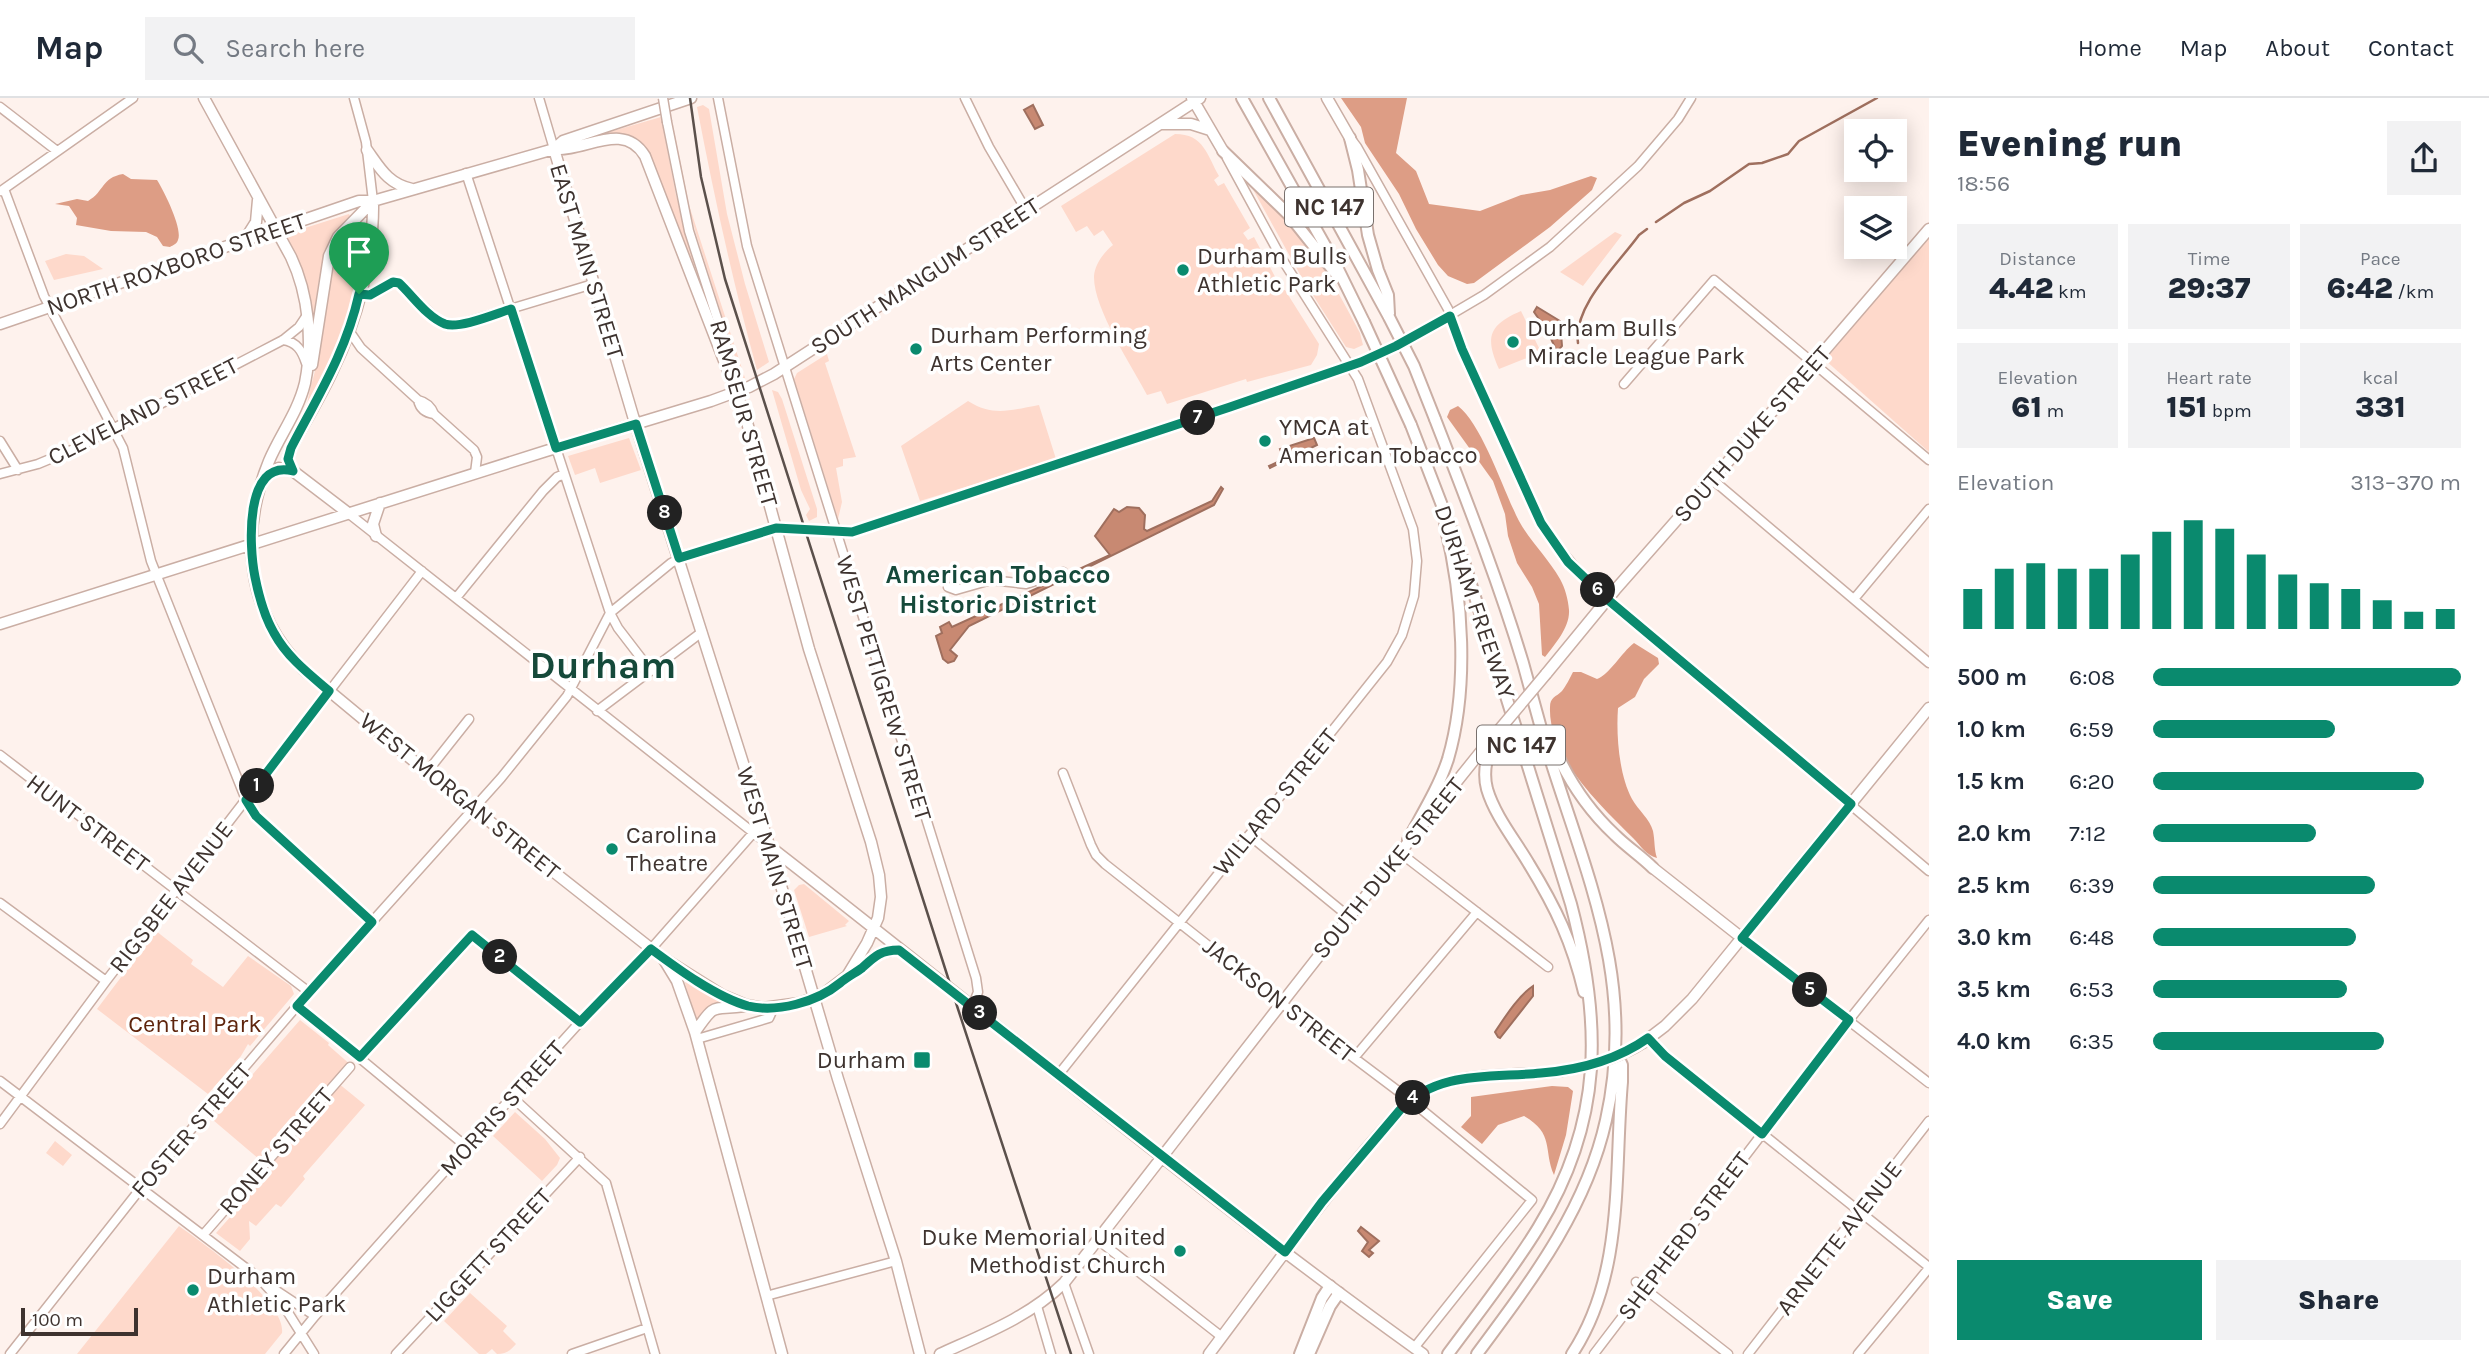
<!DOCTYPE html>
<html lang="en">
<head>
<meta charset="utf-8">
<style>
	body { margin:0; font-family:Karla,sans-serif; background:#f2f2f3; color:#1f2937; height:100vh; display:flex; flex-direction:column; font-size:26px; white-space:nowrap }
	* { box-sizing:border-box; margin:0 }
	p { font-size:23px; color:#747a83 }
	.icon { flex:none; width:38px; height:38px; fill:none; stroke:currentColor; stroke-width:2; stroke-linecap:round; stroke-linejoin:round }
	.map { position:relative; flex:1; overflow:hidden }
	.details { display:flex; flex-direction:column; background:#fff; width:560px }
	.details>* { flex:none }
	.fabs { position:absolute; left:1844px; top:21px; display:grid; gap:14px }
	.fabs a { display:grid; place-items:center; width:63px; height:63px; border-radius:0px; background:#fff; box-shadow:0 4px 18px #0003; font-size:35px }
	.scale { position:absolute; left:21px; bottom:18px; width:117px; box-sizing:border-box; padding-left:7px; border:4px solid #3e332f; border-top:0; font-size:19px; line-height:24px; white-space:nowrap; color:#3e332f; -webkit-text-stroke:5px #fff; paint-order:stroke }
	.pin { position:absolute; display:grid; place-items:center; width:60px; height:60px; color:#fff; margin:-72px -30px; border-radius:50% 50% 50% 0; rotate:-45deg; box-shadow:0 0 7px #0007 }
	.pin .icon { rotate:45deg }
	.km { position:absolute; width:35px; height:35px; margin:-18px; border-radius:50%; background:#222; color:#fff; font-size:19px; line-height:35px; text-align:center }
	.round { display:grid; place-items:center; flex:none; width:74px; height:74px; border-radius:0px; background:#f2f2f3 }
	.summary { display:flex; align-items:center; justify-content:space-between; height:119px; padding:0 28px }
	h1 { font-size:38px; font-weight:800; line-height:52px }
	.metrics { display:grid; grid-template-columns:repeat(3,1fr); gap:10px; height:119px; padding:7px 28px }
	.metrics div { display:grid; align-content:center; border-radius:0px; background:#f2f2f3; text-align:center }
	.metrics b { font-size:30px; font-weight:800 }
	.metrics small { font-size:19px; font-weight:400 }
	.metrics p { font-size:19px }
	.chart { height:196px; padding:14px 28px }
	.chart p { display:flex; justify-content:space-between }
	.chart svg { width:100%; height:126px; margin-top:7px; stroke:#0a8a6e; stroke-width:6 }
	.action { display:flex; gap:14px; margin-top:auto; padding:14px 28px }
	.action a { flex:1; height:80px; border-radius:0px; background:#0a8a6e; color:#fff; font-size:28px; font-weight:800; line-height:80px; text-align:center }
	.action a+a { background:#f2f2f3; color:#1f2937 }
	ul { padding:0 28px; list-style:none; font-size:23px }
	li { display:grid; grid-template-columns:112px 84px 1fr; align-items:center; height:52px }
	li i { height:18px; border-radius:9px; background:#0a8a6e }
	header { display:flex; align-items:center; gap:42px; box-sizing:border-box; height:98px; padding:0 35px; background:#fff; border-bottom:2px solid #e0e1e3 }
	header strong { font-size:33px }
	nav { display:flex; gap:38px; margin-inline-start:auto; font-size:24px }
	.search { width:490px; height:63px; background:#f2f2f3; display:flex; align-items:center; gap:18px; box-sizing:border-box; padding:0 24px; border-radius:0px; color:#747a83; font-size:26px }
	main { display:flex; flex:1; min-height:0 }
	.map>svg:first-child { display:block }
	.green { fill:#fed9cb }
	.forest { fill:#dd9d85 }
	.water { fill:#c88972; stroke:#9f6f5e; stroke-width:2 }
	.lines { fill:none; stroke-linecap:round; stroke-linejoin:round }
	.stream { stroke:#9f6f5e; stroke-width:2.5 }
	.minor-casing { stroke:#caaea4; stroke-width:11 }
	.major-casing { stroke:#caaea4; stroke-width:13 }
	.highway-casing { stroke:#caaea4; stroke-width:14 }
	.minor { stroke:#fff; stroke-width:8 }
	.major { stroke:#fff; stroke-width:10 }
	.highway { stroke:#fff; stroke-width:10 }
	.rail { stroke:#5b504b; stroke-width:2.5 }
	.minor-bridge-casing { stroke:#caaea4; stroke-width:11; stroke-linecap:butt }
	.major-bridge-casing { stroke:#caaea4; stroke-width:13; stroke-linecap:butt }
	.highway-bridge-casing { stroke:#caaea4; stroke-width:14; stroke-linecap:butt }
	.minor-bridge { stroke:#fff; stroke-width:8 }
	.major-bridge { stroke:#fff; stroke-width:10 }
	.highway-bridge { stroke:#fff; stroke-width:10 }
	.route-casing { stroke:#fff; stroke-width:14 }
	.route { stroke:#0a8a6e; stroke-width:9 }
	.poi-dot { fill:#0a8a6e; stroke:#fff; stroke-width:2.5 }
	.labels { text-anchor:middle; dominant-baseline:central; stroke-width:7; stroke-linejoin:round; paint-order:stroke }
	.shield { fill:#fff; stroke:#78706d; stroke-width:2 }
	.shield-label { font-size:23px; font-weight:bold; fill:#3e332f }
	.poi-label { font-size:24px; fill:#3e332f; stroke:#fff; text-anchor:start }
	.street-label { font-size:24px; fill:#3e332f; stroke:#fff }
	.park-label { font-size:24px; fill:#5e240c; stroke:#fff }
	.neighbourhood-label { font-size:26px; font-weight:bold; fill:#15493a; stroke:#fff }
	.town-label { font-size:38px; font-weight:bold; fill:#15493a; stroke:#fff }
</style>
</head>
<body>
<header>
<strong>Map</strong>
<div class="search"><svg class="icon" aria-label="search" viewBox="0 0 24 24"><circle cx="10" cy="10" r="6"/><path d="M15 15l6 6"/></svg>Search here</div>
<nav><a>Home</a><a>Map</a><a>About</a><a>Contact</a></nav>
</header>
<main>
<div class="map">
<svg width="1929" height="1256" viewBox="0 0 1929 1256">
	<rect width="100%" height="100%" fill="#fef2ed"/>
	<!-- green -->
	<path class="green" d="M703,7L709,11L727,116L745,186L769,264L757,272C733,185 714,98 697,9Z
		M661,19L676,97L695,168L693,170L651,60C633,20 599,41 568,46Z
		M672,22L689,107L745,280L742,281L696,136L685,96Z
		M1175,36C1204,36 1207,57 1219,78L1214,82L1218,88L1224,85L1250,130L1243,135L1248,142L1254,139L1282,192H1285L1319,246L1317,257L1311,267L1247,284L1246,281L1167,306L1161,293L1147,297C1132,268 1093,210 1094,178C1095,166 1104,154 1113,147L1103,132L1094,138L1087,128L1076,134L1061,108Z
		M1250,86C1300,123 1331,180 1360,235L1363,247L1354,251L1346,249L1302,180Z
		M349,116L350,118C319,149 317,190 313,232L305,180L286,136Z
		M359,124L363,133V144L345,233L310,307L307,308C309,291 316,273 319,255C326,211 321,155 359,124Z
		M1615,134L1622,137L1583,188L1560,174Z
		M1929,139V354L1825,262Z
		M66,156L84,158L103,171L54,182L45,163Z
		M1521,213L1539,250L1537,256L1499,271C1485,240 1488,227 1521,213Z
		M827,256L829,263L825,265L856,359L843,361V368L836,370L842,404L838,421L794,281L797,275Z
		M772,292L778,294L782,301L817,411V419L809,423L806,417L810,411L801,392Z
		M968,303C993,319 1011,312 1039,307L1056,361L920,403L901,348Z
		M629,340L641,372L600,385L595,370L575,377L568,358Z
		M804,786L849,823L845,827L847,828L809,839L794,792L799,787Z
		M156,833L193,862L191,866L223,889L248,858L291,888L294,896L250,948L248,946L241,958L208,996L97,911Z
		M687,882L722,903L715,906L697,924L685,885Z
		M300,922L329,945L328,947L352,968L338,985L365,1007L303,1078L305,1081L281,1109L276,1106L256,1128L249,1123L250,1141L240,1153L216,1135L272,1072L213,1022Z
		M515,1014L545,1041L560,1060L557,1067L542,1083L493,1038Z
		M55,1043L72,1057L63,1068L46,1055Z
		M179,1128C204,1146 286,1203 282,1235L265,1256H77Z
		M470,1195L507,1228L503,1233L516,1246C510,1253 506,1256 497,1256L492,1251L486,1256H479L444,1223Z"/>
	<!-- forest -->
	<path class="forest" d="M1341,0H1407L1396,55L1416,73L1429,106L1480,113L1521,97L1550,92L1591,78L1597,80L1592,92L1550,129L1474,185L1467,186L1448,178L1438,167L1416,131L1399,96L1365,45L1361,29Z
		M123,76L131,81L157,82C164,93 183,131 178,142C177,146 173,147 170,149L163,148L157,139L146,134L111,133L76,127L77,120L69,108L55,106L77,101L88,103C105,93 101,80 123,76Z
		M1458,308C1482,326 1504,394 1519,423C1530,443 1548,460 1560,481C1565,490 1568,501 1569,512C1570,529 1555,546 1545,559L1542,557L1539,506L1532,489L1517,465L1508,438L1505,416L1493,383L1447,319L1450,312Z
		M1634,545L1658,560L1659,566L1644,581L1635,599L1618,610C1616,637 1619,677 1632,701C1638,712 1650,721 1653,733C1655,743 1654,751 1657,760C1647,758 1640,747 1633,740C1601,708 1548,659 1550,609C1550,599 1556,599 1562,593C1566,588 1570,580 1573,574H1581L1597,581C1610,576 1621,555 1634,545Z
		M1552,988L1568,989L1573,993L1566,1037L1554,1077C1543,1052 1555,1036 1524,1018L1498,1027L1482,1046L1461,1029L1471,1018V999Z"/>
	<!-- water -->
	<path class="water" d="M1033,7L1043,27L1035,31L1024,12Z
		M1537,209L1560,223L1562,248L1557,254L1548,234L1534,214Z
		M1314,340L1317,347L1270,370L1269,368L1284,361L1280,351Z
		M1221,389L1223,391L1214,407L969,528L950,552L957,558L954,563L948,565L943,561L936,538L942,535L940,529L949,524L952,529L1110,457L1095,438L1114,411L1119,414L1127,409L1139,410L1145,417L1144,431L1147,433L1212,403Z
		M1533,888V898L1500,940L1498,939L1495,934C1505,919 1518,898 1533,888Z
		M1361,1129L1379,1143L1369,1152L1373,1155L1369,1159L1362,1153L1368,1144L1358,1133Z"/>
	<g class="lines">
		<!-- stream -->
		<path class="stream" d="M1656,124L1684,105L1710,93L1749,66L1762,65L1788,56L1799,43L1877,0
			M1578,245C1573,208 1618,166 1639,137L1647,131"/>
		<!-- minor casing -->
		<g class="minor-casing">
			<path id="minor" d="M354,0L366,44L373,103
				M539,0L554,51
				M718,0L747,148L976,880L978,894L972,909
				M965,0L989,49L1026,112
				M0,9L57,53
				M667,24L689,133L726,248L729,268
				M1351,41L1357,49L1448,211L1462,251L1530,402C1549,442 1574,471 1607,501L1929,773
				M466,75L610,515L618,530L651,573
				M4,91L44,198L123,350L151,463L246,702L256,718L372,824
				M1,93L133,0
				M359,196L370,197L393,184H396L438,222L446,226L457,227L593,186
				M350,234L361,250L418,302C426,304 431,308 434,316L474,352L477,359L475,375
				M283,242C297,244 302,253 306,265
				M1624,286L1714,182L1929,362
				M418,302C420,311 425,315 434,316
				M0,343L18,372
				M0,376L38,366L74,351L283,242L299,229L307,217
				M1713,382L1929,565
				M348,415L769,747
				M948,489L956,492L991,482L1026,486L1063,474
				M456,500L543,393L557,379L564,376
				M1854,501L1929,411
				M597,613L702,534
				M0,657L309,894
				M427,674L469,621
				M1063,675L1091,747L1096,757L1105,766L1281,905L1410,1002L1532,1102L1414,1250
				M1249,737L1348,818
				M1399,754L1548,869
				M0,805L106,883
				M1742,840L1929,985
				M297,908L468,1050
				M1648,940L1665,958L1929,1169
				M697,941L769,920L774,909
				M360,959L472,837L580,924
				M1354,960L1477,814
				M1059,976L1387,564L1402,537L1414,498L1417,463L1413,431L1358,281L1282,161L1227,60
				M0,983L259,1180L282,1205L314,1256
				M513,1000L606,1085L655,1256
				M0,1026L106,883L422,473
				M203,1137L350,969
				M1098,1142L1222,1239
				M1636,1184L1728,1256
				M1064,1185L1089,1256
				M274,1191L315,1218
				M766,1198L896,1163
				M1037,1208L1051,1256
				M10,1256L141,1090L309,894L501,680L567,598L610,515L671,465L688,456L776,430L852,434L1230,309L1361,264L1396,249L1484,197L1550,149L1638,68L1678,21L1691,0
				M284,1256L315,1218L424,1096L580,924L651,851L762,725
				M396,1256L580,1059
				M572,1256L647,1230
				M1594,1256L1849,922L1929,822
				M1748,1256L1929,1023
				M1858,1256L1929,1170"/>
		</g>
		<!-- major casing -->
		<g class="major-casing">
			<path id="major" d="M204,0L291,159C309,197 313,245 305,285C298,314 280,337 269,363C239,436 246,515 304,572L427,674L663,860L677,883L695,934L782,1256
				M1192,0L1223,53
				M1327,0L1350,40
				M1160,26H1191L1210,32
				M554,51L633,318L769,747L838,981L896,1163L920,1256
				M554,51L563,43L691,0
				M367,52C380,70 388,86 412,91
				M244,143L256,124L258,102
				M0,226L359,103H373L554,51C585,54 623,22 645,58L745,317L809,551L871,744L879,777L881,799L878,820L867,845L847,878L825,895L800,905L763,910L746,907L722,897L663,860
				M312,267L329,158L338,139L373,103
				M293,373L288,361L291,350C304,325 320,300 332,274C357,223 374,160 373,103
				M264,380L279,370L293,373L348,415
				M376,438L373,426L380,405
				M0,526L546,353L711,303L749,289L774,276L1200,0
				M1546,576L1615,492L1777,308L1929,131
				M769,748C987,917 1198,1095 1423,1256
				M1653,770L1742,840
				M848,878C868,867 873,852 899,852
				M695,934C717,902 712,913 745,908
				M1644,944L1665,928L1692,901L1929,610
				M940,1256C984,1236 1029,1219 1064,1185C1206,1003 1346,820 1491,641
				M1209,1256C1274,1170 1335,1081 1410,1002C1453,970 1510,980 1561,973"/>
		</g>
		<!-- highway casing -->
		<g class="highway-casing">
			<path id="highway" d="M1242,0L1336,167L1364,224
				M1269,0L1389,219
				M1350,40L1358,72L1368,137L1378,172L1388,197L1389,216
				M1223,53L1289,117L1337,177
				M1435,321C1466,401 1498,482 1523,565C1530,590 1537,616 1544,641C1584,773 1638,880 1606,1022C1586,1112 1531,1183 1477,1256
				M1411,327L1465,467L1571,806C1602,924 1604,1023 1538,1130C1511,1174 1479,1214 1448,1256
				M1494,638C1488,655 1482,672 1487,691C1495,718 1515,742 1529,766C1556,810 1572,844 1584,894
				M1551,642C1566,679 1586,710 1615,737C1627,749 1641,758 1653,770
				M1408,742C1422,716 1439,689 1448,661C1469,589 1463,499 1445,427
				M1300,1256L1322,1200L1330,1188
				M1309,1256L1330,1208L1339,1195
				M1572,1256C1625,1176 1614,1075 1622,984V967L1616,954"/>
		</g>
		<!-- minor -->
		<use href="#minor" class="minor"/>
		<!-- major -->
		<use href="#major" class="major"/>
		<!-- highway -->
		<use href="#highway" class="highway"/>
		<!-- rail -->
		<path class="rail" d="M690,0L701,79L725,181L958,911L1071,1256"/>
		<!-- minor-bridge casing -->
		<g class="minor-bridge-casing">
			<path id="minor-bridge" d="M663,0L667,24"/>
		</g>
		<!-- major-bridge casing -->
		<g class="major-bridge-casing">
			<path id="major-bridge" d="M1494,638L1546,576
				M1561,973C1590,968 1619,960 1644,944"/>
		</g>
		<!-- highway-bridge casing -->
		<g class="highway-bridge-casing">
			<path id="highway-bridge" d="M1389,219L1414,268L1435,321
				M1364,224L1411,327"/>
		</g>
		<!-- minor-bridge -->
		<use href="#minor-bridge" class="minor-bridge"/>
		<!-- major-bridge -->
		<use href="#major-bridge" class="major-bridge"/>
		<!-- highway-bridge -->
		<use href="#highway-bridge" class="highway-bridge"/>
	</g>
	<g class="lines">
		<!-- route casing -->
		<g class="route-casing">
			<path id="route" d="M393,184L399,185C413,198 427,219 445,226C460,231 495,216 511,211L556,350L636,326L679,460L776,430L852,434L1230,309L1361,264L1396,248L1450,218L1462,251L1541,425L1568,464L1607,501L1851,706L1742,840L1849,922L1762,1036L1665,958L1648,940C1617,962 1579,972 1541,975C1492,980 1437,972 1400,1012L1322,1104L1285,1154L899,852C881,852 875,858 862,870C855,875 847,879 840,885C817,904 777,915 748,908C716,899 678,871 651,851L580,924L472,837L360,959L297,908L372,824L256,718L246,702L329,593C309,576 287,559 274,535C264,518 259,499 255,479C249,449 244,360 293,373L288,361L291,350C318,298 346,254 359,196L370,197Z"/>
		</g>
		<!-- route -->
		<use href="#route" class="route"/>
	</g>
	<!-- markers -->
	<g class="poi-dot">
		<circle cx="1183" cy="172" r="7"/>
		<circle cx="1513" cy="244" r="7"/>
		<circle cx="916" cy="251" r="7"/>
		<circle cx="1265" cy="343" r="7"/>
		<circle cx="612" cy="751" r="7"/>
		<rect x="913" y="953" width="18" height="18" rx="3.5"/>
		<circle cx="1180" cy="1153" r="7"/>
		<circle cx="193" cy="1192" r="7"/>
	</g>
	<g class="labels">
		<!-- shield labels -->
		<g class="shield">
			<rect x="1285" y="89.5" width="88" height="39" rx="5"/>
			<rect x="1477" y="627.5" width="88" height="39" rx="5"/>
		</g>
		<g class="shield-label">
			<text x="1329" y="109">NC 147</text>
			<text x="1521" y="647">NC 147</text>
		</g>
		<!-- poi labels -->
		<g class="poi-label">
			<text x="1197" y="158">Durham Bulls<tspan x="1197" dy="28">Athletic Park</tspan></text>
			<text x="1527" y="230">Durham Bulls<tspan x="1527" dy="28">Miracle League Park</tspan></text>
			<text x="930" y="237">Durham Performing<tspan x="930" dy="28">Arts Center</tspan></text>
			<text x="1279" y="329">YMCA at<tspan x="1279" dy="28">American Tobacco</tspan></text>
			<text x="626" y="737">Carolina<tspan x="626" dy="28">Theatre</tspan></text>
			<text x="906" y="962" text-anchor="end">Durham</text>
			<text x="1166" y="1139" text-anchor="end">Duke Memorial United<tspan x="1166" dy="28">Methodist Church</tspan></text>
			<text x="207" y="1178">Durham<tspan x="207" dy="28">Athletic Park</tspan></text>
		</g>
		<!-- street labels -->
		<g class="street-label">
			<text transform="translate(587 163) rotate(73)">EAST MAIN STREET</text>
			<text transform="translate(176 166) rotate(-19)">NORTH ROXBORO STREET</text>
			<text transform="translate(925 178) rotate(-33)">SOUTH MANGUM STREET</text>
			<text transform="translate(143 313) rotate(-27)">CLEVELAND STREET</text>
			<text transform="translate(744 315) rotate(74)">RAMSEUR STREET</text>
			<text transform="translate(1752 336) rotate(-49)">SOUTH DUKE STREET</text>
			<text transform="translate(1475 504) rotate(71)">DURHAM FREEWAY</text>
			<text transform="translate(884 590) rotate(73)">WEST PETTIGREW STREET</text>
			<text transform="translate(460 698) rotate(39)">WEST MORGAN STREET</text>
			<text transform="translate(1275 704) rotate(-51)">WILLARD STREET</text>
			<text transform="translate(88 725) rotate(37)">HUNT STREET</text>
			<text transform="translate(775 770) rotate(73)">WEST MAIN STREET</text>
			<text transform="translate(1388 770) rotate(-51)">SOUTH DUKE STREET</text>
			<text transform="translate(171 799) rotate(-52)">RIGSBEE AVENUE</text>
			<text transform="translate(1279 902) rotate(38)">JACKSON STREET</text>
			<text transform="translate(502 1010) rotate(-48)">MORRIS STREET</text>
			<text transform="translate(191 1032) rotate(-49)">FOSTER STREET</text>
			<text transform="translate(276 1053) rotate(-49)">RONEY STREET</text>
			<text transform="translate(1684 1138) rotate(-53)">SHEPHERD STREET</text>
			<text transform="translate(1839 1140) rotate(-52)">ARNETTE AVENUE</text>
			<text transform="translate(488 1157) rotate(-47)">LIGGETT STREET</text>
		</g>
		<!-- park labels -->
		<g class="park-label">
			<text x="195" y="926">Central Park</text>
		</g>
		<!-- neighbourhood labels -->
		<g class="neighbourhood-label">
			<text x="998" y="476">American Tobacco<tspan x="998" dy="30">Historic District</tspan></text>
		</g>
		<!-- town labels -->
		<g class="town-label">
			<text x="603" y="567">Durham</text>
		</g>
	</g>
</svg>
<div class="fabs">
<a><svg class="icon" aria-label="locate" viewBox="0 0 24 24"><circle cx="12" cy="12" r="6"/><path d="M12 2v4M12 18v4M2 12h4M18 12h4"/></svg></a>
<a><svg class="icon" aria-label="layers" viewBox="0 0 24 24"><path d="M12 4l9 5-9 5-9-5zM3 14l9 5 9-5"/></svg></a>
</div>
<div class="scale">100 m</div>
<div class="pin" style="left:359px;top:196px;background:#1e9e55"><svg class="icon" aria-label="arrive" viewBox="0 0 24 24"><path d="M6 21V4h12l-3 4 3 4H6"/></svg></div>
<b class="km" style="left:257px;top:688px">1</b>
<b class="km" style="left:500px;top:859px">2</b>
<b class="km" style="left:980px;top:915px">3</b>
<b class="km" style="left:1413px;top:1000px">4</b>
<b class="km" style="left:1810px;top:892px">5</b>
<b class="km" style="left:1598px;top:492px">6</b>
<b class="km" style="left:1198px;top:320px">7</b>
<b class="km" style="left:665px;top:415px">8</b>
</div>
<section class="details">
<div class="summary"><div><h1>Evening run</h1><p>18:56</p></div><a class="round"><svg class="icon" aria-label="share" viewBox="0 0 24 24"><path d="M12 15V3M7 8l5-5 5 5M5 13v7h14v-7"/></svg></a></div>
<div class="metrics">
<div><p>Distance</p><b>4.42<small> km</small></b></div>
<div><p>Time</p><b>29:37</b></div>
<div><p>Pace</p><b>6:42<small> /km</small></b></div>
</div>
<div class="metrics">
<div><p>Elevation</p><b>61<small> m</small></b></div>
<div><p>Heart rate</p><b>151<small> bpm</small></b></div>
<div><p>kcal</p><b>331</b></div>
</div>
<div class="chart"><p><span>Elevation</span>313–370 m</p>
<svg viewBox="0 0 160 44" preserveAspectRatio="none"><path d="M5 44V30M15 44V23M25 44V21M35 44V23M45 44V23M55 44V18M65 44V10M75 44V6M85 44V9M95 44V18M105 44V25M115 44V28M125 44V30M135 44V34M145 44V38M155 44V37"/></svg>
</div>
<ul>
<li><b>500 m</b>6:08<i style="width:100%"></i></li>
<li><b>1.0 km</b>6:59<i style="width:59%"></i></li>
<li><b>1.5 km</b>6:20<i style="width:88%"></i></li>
<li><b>2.0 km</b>7:12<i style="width:53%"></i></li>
<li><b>2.5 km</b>6:39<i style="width:72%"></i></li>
<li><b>3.0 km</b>6:48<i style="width:66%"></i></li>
<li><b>3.5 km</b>6:53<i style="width:63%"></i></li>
<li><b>4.0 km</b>6:35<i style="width:75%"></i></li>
</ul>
<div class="action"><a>Save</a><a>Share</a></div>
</section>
</main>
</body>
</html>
